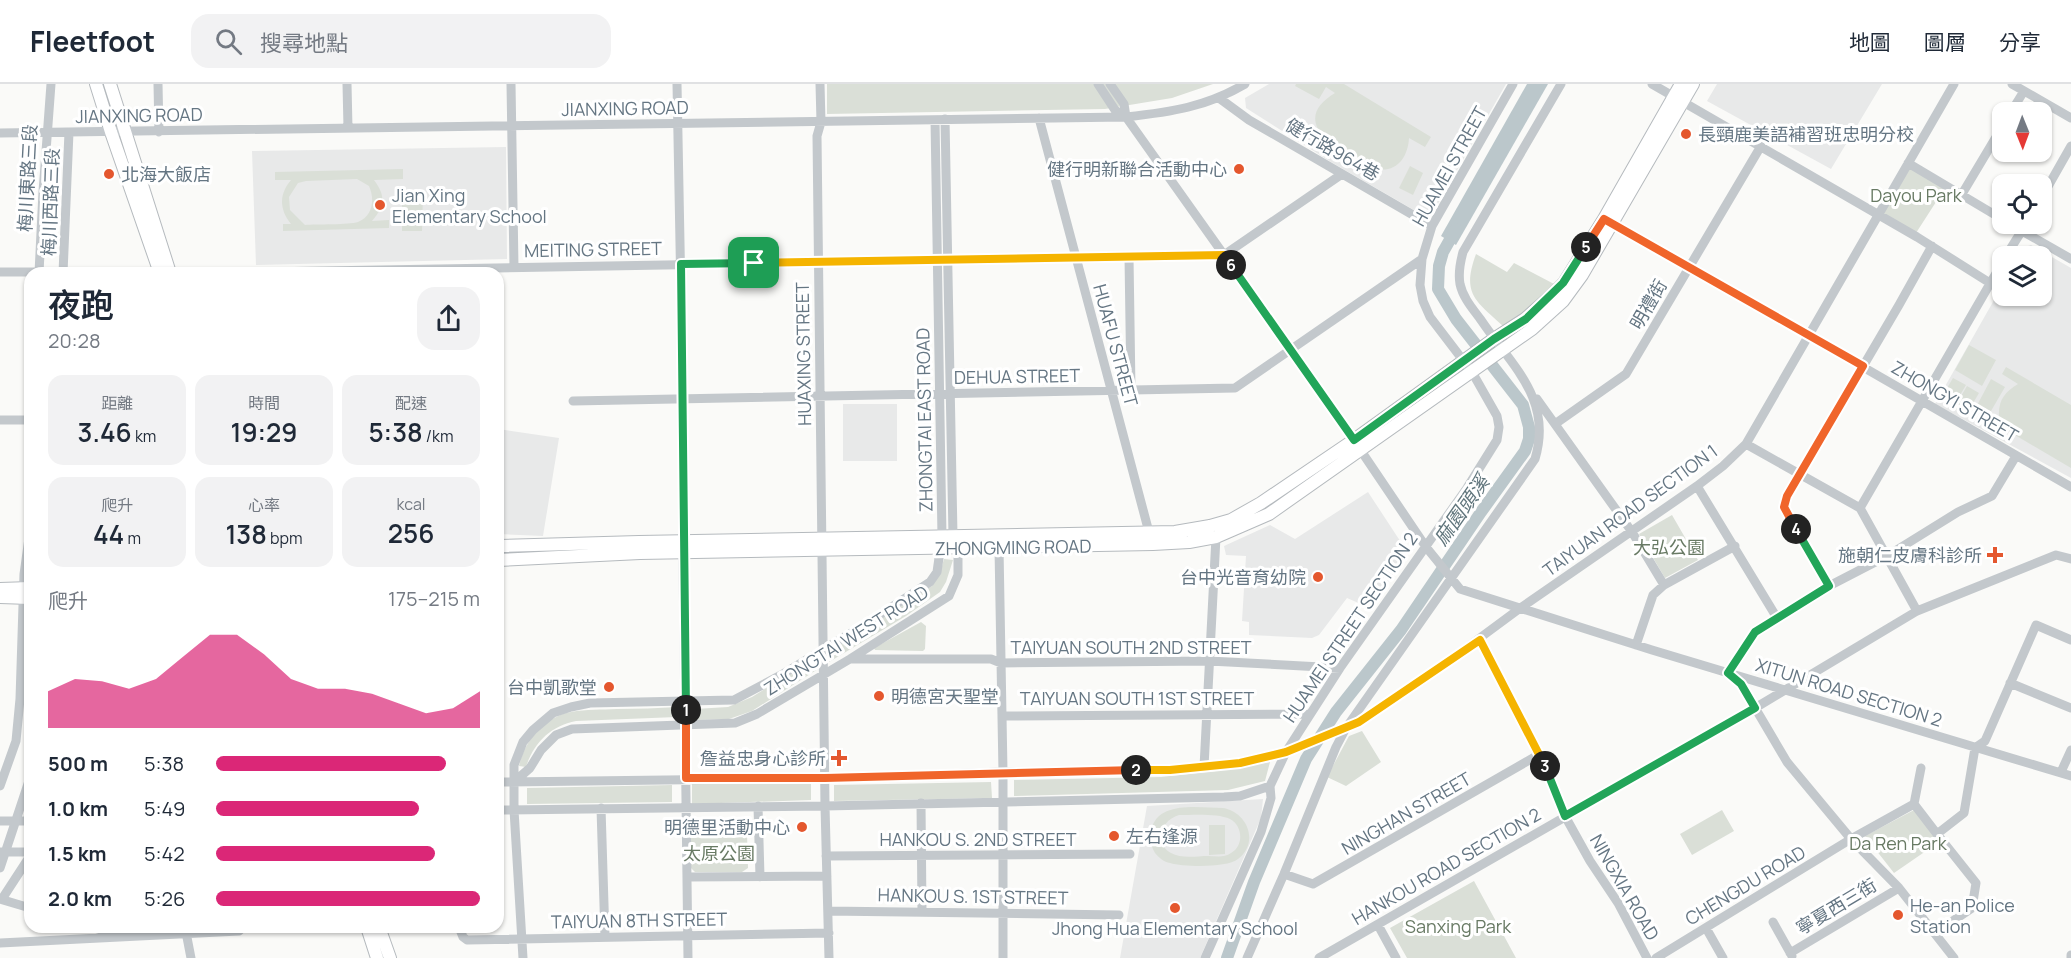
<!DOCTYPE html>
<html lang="zh-TW">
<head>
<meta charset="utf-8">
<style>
	body { margin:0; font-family:Manrope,"Noto Sans TC",sans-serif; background:#f2f2f3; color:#1f2937; height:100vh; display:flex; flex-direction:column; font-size:22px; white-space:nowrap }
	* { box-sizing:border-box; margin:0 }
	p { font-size:20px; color:#747a83 }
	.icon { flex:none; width:33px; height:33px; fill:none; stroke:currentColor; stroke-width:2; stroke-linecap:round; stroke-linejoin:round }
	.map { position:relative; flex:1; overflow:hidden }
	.sheet { position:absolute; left:24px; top:183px; width:480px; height:666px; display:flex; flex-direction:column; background:#fff; border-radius:18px; box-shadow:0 2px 4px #0004 }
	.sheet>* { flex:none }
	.needle { width:39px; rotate:179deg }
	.fabs { position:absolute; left:1992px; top:18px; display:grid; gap:12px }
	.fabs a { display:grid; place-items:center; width:60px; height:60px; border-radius:12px; background:#fff; box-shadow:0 2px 4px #0004; font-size:30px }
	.pin { position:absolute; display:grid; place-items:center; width:51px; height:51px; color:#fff; margin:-26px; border-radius:12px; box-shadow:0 3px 9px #0006 }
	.km { position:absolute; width:30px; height:30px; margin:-15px; border-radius:50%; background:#222; color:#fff; font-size:16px; line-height:30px; text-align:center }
	.round { display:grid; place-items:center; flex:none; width:63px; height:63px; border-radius:18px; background:#f2f2f3 }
	.overview { display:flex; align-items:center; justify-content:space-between; height:102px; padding:0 24px }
	h1 { font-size:33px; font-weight:600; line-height:45px }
	.figures { display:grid; grid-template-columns:repeat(3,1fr); gap:9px; height:102px; padding:6px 24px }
	.figures div { display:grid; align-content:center; border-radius:15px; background:#f2f2f3; text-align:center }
	.figures b { font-size:26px; font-weight:600 }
	.figures small { font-size:16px; font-weight:400 }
	.figures p { font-size:16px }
	.chart { height:168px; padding:12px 24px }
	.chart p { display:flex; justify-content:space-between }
	.chart svg { width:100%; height:108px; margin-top:6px; fill:#db2777; opacity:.7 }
	ul { padding:0 24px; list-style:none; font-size:20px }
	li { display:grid; grid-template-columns:96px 72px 1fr; align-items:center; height:45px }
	li i { height:15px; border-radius:8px; background:#db2777 }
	header { display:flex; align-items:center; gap:36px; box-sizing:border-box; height:84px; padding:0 30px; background:#fff; border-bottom:2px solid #e0e1e3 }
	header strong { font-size:28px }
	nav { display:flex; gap:33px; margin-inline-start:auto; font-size:21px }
	.search { width:420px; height:54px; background:#f2f2f3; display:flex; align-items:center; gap:15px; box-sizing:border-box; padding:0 21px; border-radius:18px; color:#747a83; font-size:22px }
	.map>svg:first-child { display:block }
	.built { fill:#e8e9e9 }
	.green { fill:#dadfd7; fill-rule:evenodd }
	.water { fill:#bbc7cb }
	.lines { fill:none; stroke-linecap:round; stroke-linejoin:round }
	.river { stroke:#bbc7cb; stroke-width:12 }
	.major-casing { stroke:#b5babe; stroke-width:14 }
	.minor { stroke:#c3c8cc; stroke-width:9 }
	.major { stroke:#fff; stroke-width:12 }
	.split-1-casing { stroke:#fff; stroke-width:12 }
	.split-2-casing { stroke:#fff; stroke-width:12 }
	.split-3-casing { stroke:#fff; stroke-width:12 }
	.split-4-casing { stroke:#fff; stroke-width:12 }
	.split-5-casing { stroke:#fff; stroke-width:12 }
	.split-6-casing { stroke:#fff; stroke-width:12 }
	.split-7-casing { stroke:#fff; stroke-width:12 }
	.split-1 { stroke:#22a559; stroke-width:8 }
	.split-2 { stroke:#f0652b; stroke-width:8 }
	.split-3 { stroke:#f5b400; stroke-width:8 }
	.split-4 { stroke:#22a559; stroke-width:8 }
	.split-5 { stroke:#f0652b; stroke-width:8 }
	.split-6 { stroke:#22a559; stroke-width:8 }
	.split-7 { stroke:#f5b400; stroke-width:8 }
	.poi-dot { fill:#e4572e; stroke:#fff; stroke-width:2 }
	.labels { text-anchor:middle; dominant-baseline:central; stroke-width:6; stroke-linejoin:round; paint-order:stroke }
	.street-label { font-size:18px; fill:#657683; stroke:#fff }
	.poi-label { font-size:18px; fill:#657683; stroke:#fff; text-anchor:start }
	.park-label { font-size:18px; fill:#687a64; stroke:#fff }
	.water-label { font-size:20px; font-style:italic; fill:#60757c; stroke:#fff }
</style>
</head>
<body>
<header>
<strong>Fleetfoot</strong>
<div class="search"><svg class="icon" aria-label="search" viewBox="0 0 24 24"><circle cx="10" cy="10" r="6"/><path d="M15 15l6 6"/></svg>搜尋地點</div>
<nav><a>地圖</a><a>圖層</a><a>分享</a></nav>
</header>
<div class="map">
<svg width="2071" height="874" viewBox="0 0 2071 874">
	<rect width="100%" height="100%" fill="#fafaf8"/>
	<!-- built -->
	<path class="built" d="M1269,0H1506L1431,132L1426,133L1331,78L1246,24L1245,14Z
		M1717,0H1882L1831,85L1707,17Z
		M506,63L507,175L256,181L252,67Z
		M2031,161L2071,184V394L1935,320L2002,202V212H2042V172H2019L2025,163Z
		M843,320H897V377H843Z
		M498,345L559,354L543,452L498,450Z
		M1368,408L1408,469L1370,524L1347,514L1319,551L1312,554L1249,551V538L1242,537L1246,472L1226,471L1224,462L1270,441L1295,455Z
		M1263,715L1261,734L1200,874H1120L1147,722Z"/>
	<!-- green -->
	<path class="green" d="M827,0H1213L1172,14L1105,25L827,30Z
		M1296,0H1344L1431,53L1425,63L1409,54C1408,73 1397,89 1376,85C1363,82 1338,64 1326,56C1307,36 1315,21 1335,9L1326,3L1319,15L1295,2Z
		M1410,82L1423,89L1413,111L1399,104Z
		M1910,83L1945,104L1916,149L1881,130Z
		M403,85V95L374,96C386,112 385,122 372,137L389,136V144L283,147V140H291C279,125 279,110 291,96H275V88ZM357,95L369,102C375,115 373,132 358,138C349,141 316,140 305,141L290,126L289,113L298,99L306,97Z
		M402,107H423L422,147H402Z
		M1476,170L1507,188L1514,179L1556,201L1551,208L1505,244C1476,217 1461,211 1476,170Z
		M1969,261L1996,276L1982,302L1955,286Z
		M2006,283L2071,321V384L1974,327L1991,295L2005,303L1991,327L1987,326L1999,333C1998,316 2005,308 2018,300L2002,290Z
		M1953,294L1966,301L1953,323L1940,316Z
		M1967,302L1979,309L1966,331L1954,324Z
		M1672,431L1698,476L1665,494L1639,450Z
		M944,475L953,476L946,498L940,508L906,532L829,578V567L932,502L940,489Z
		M921,538L926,542L925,565L923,567L875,566L874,564Z
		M810,577L818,585L752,627L729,635L695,636V625L728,623L752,613Z
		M678,623L677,633L576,637C551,642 534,658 526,683L519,682C525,656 544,633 571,628C586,625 602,626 617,625C637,625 658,624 678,623Z
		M1362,647L1381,678L1346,702L1327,693L1349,652Z
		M1270,678L1265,697L1228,706L1014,712V696L1161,693L1216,687Z
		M811,697V716L692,720V699Z
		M991,698L992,714L834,717V701Z
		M672,701V718L527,720V704Z
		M1223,724C1247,728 1260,758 1238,775C1227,784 1184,783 1170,779C1164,778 1159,774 1155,769C1151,762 1149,755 1151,747C1157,716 1199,724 1223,724ZM1179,731C1192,731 1218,729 1230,735C1243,742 1244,762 1231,769C1224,774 1216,772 1208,772C1197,772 1181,775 1171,769C1153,759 1161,736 1179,731Z
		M1722,726L1734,747L1692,771L1680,750Z
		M1914,726L1939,758L1894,789L1865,752Z
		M1209,741H1225V770L1209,771Z
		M747,749L748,784L742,788H695L690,783L689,750Z
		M1474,797L1516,874H1407L1390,844Z"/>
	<!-- water -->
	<path class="water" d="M1527,0H1548L1456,161L1441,152Z"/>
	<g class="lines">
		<!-- river -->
		<path class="river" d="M1227,874L1254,798L1306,675L1336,628L1401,546L1481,428L1525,367L1529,355V343L1523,321L1456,235L1438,205L1439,182L1443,168L1456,145"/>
		<!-- major casing -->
		<g class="major-casing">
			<path id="major" d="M96,0L111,48L160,189
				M110,0L170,189
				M498,462L639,458L1175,448L1210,442L1231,436L1261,419L1354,356L1494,255L1525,235L1550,213L1564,199L1604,135L1681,0
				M498,476L640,469L1153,460L1189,458L1216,453L1269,430L1532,245L1563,217L1582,191L1693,0
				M0,505L30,504
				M0,513L30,514
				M367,843L377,874
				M379,843L390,874"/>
		</g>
		<!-- minor -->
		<path class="minor" d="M158,0L159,48
			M347,0L348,44
			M511,0L514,183
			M677,0L684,372L683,479L688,874
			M820,0L821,38L817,52L825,722L829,874
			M1098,0L1115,26L1126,33L1322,309L1426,463L1460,505L1652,566L2071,692
			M1110,0L1124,20L1126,33
			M1652,0L1917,153L1990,199
			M2012,0L2071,34
			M1219,14L1249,36L1432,142
			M2011,28L2024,7
			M1039,34L1150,452
			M0,49L1126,33C1171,28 1206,23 1245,0
			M1908,79L2002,135
			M1962,110L2002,43
			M2042,113L2071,62
			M1608,136L2071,403
			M2010,140L2071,175
			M2006,172L2026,140
			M1129,173L1131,306
			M0,188H264L1224,171L1342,90
			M39,189L43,108L51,0
			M63,189L69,48
			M1537,315L1632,448L1664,501
			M573,317L1235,304L1422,175
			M0,336H30
			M1555,340L1626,290L1761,62
			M1746,360L1860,424
			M1697,402L1777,534
			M999,464L1003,688V874
			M1829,502L1784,423L1787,412L1899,221L1932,162
			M1917,527L1860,424L2002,179
			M1480,556L1540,670L1565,732L1590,777L1618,819L1647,874
			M1636,561L1653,511L1664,501L1735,462
			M853,575H991L1001,579L1209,577L1340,584
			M1728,589L1755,548L1829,502L1887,472L1958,428L1992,412L2016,372
			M1732,592L1741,600L1787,678L1851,755L1899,804L1954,874
			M2010,599L2071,624
			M1002,632L1309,630
			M1204,683L1216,453
			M2061,688L2071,666
			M498,698L825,694L1003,688L1170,686L1240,679L1286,668L1359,638L1423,596L1519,525L1697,402L1723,382L1746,360L1954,0
			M514,698L530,684L541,666L556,651L572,645L735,639L757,630L850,575L949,512L958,491V472L953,452L945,35
			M0,702L16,657L20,615L24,490L29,454L30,417
			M921,719L922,828
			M1914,720L1921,684
			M758,722L760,793
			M601,724L605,853
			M498,726L825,722L1224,713L1240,712L1270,702
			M0,737H30
			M0,768H30
			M826,772L1130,770
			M0,784L30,694
			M1284,790L1313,800L1540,670
			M687,793L827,792
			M0,815L30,824
			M2,815L30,772
			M828,827L1119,831
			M1773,838L1792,872
			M1378,841L1396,874
			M91,843L117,851
			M185,843L191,874
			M459,843L463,853L467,856L829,849
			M1706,844L1723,874
			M1935,849L1972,824L1976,799L1937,750
			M0,859L239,847L243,843
			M1790,869L1899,804
			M523,874L514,726V681L523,658L533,646L553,629L571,623L590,619L734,616L781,591L864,541L930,498L937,488L942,453L935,36
			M1205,874L1261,748L1271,714L1270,702L1286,668L1340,584L1467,404L1497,356L1499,343L1497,332L1472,288L1430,233L1423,217L1420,201L1422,175L1432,142L1513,0
			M1247,874L1284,790L1336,663L1346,644L1535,375C1553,315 1512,282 1481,236C1473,225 1463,214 1460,200C1458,189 1460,179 1463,168L1561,0
			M1319,874L1755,624L1917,527L2056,471L2071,475
			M1656,874L1851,755L1914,720L1937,750L1964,729L1975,664L1985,657L2036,541L2071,556
			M2071,874V871"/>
		<!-- major -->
		<use href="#major" class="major"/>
	</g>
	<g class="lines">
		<!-- split-1 casing -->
		<g class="split-1-casing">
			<path id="split-1" d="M686,626L681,180L754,179"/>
		</g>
		<!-- split-2 casing -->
		<g class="split-2-casing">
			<path id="split-2" d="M686,626V694H825L1136,686"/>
		</g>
		<!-- split-3 casing -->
		<g class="split-3-casing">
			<path id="split-3" d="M1136,686H1170L1240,679L1286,668L1359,638L1480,556L1545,682"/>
		</g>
		<!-- split-4 casing -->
		<g class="split-4-casing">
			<path id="split-4" d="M1545,682L1565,732L1755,624L1741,600L1728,589L1755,548L1829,502L1796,445"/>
		</g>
		<!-- split-5 casing -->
		<g class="split-5-casing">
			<path id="split-5" d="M1586,163L1604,135L1863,282L1787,412L1784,423L1796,445"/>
		</g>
		<!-- split-6 casing -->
		<g class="split-6-casing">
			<path id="split-6" d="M1231,181L1354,356L1494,255L1526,235L1563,199L1586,163"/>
		</g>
		<!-- split-7 casing -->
		<g class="split-7-casing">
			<path id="split-7" d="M754,179L1224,171L1231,181"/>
		</g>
		<!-- split-1 -->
		<use href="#split-1" class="split-1"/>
		<!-- split-2 -->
		<use href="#split-2" class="split-2"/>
		<!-- split-3 -->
		<use href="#split-3" class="split-3"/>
		<!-- split-4 -->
		<use href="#split-4" class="split-4"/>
		<!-- split-5 -->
		<use href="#split-5" class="split-5"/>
		<!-- split-6 -->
		<use href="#split-6" class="split-6"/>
		<!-- split-7 -->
		<use href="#split-7" class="split-7"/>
	</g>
	<!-- markers -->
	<g class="poi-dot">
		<circle cx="1686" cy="50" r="6"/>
		<circle cx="1239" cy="85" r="6"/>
		<circle cx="109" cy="90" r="6"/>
		<circle cx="380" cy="121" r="6"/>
		<path d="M1992 462h6v6h6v6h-6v6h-6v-6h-6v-6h6z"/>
		<circle cx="1318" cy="493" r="6"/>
		<circle cx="609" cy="603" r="6"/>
		<circle cx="879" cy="612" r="6"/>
		<path d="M836 665h6v6h6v6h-6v6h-6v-6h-6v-6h6z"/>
		<circle cx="802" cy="743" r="6"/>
		<circle cx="1114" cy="752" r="6"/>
		<circle cx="1175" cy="824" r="6"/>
		<circle cx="1898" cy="831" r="6"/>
	</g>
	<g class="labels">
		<!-- street labels -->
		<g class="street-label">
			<text transform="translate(625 24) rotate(-1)">JIANXING ROAD</text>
			<text transform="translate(139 31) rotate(-1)">JIANXING ROAD</text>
			<text transform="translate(1333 65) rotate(30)">健行路964巷</text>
			<text transform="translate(1449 82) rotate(-61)">HUAMEI STREET</text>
			<text transform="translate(27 94) rotate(-87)">梅川東路三段</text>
			<text transform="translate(50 118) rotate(-88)">梅川西路三段</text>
			<text transform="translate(593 165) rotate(-1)">MEITING STREET</text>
			<text transform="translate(1648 220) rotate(-60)">明禮街</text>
			<text transform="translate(1116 261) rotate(75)">HUAFU STREET</text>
			<text transform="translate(803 270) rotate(-91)">HUAXING STREET</text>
			<text transform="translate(1017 292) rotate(-1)">DEHUA STREET</text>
			<text transform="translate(1955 317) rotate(30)">ZHONGYI STREET</text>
			<text transform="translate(924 336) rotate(-91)">ZHONGTAI EAST ROAD</text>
			<text transform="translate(1630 426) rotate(-36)">TAIYUAN ROAD SECTION 1</text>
			<text transform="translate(1013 463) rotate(-1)">ZHONGMING ROAD</text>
			<text transform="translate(1350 543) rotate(-56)">HUAMEI STREET SECTION 2</text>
			<text transform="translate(846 556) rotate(-32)">ZHONGTAI WEST ROAD</text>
			<text x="1131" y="563">TAIYUAN SOUTH 2ND STREET</text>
			<text transform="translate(1849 608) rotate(17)">XITUN ROAD SECTION 2</text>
			<text x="1137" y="614">TAIYUAN SOUTH 1ST STREET</text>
			<text transform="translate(1406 729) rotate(-30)">NINGHAN STREET</text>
			<text x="978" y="755">HANKOU S. 2ND STREET</text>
			<text transform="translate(1446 782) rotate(-30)">HANKOU ROAD SECTION 2</text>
			<text transform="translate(1745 801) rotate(-31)">CHENGDU ROAD</text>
			<text transform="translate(1625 803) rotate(60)">NINGXIA ROAD</text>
			<text transform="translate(973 812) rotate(1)">HANKOU S. 1ST STREET</text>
			<text transform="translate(1836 822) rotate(-31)">寧夏西三街</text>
			<text transform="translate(639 836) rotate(-1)">TAIYUAN 8TH STREET</text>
		</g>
		<!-- poi labels -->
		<g class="poi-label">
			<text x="1698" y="50">長頸鹿美語補習班忠明分校</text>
			<text x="1227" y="85" text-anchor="end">健行明新聯合活動中心</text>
			<text x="121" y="90">北海大飯店</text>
			<text x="392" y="111">Jian Xing<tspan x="392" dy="21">Elementary School</tspan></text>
			<text x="1982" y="471" text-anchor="end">施朝仁皮膚科診所</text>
			<text x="1306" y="493" text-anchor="end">台中光音育幼院</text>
			<text x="597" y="603" text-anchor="end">台中凱歌堂</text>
			<text x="891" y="612">明德宮天聖堂</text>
			<text x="826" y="674" text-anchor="end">詹益忠身心診所</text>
			<text x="790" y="743" text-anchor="end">明德里活動中心</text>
			<text x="1126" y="752">左右逢源</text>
			<text x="1910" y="821">He-an Police<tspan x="1910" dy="21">Station</tspan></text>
			<text x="1175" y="844" text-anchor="middle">Jhong Hua Elementary School</text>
		</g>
		<!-- park labels -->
		<g class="park-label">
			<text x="1916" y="111">Dayou Park</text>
			<text x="1669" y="463">大弘公園</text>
			<text x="1898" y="759">Da Ren Park</text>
			<text x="719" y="769">太原公園</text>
			<text x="1458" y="842">Sanxing Park</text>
		</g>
		<!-- water labels -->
		<g class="water-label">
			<text transform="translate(1461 426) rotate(-55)">麻園頭溪</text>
		</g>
	</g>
</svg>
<div class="fabs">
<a><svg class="needle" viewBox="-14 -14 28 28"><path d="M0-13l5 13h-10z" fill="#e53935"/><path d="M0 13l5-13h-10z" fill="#747a83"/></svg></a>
<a><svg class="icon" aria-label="locate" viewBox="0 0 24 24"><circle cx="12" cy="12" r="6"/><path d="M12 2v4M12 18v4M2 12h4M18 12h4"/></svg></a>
<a><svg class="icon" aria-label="layers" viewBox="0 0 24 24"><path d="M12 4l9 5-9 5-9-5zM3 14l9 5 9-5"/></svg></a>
</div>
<div class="pin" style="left:754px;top:179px;background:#1e9e55"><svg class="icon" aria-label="arrive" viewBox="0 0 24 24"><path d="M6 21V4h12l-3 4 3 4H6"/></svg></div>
<b class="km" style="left:686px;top:626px">1</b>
<b class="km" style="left:1136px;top:686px">2</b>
<b class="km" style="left:1545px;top:682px">3</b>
<b class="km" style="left:1796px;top:445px">4</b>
<b class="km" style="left:1586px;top:163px">5</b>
<b class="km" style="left:1231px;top:181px">6</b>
<section class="sheet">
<div class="overview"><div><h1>夜跑</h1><p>20:28</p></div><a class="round"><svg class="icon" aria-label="share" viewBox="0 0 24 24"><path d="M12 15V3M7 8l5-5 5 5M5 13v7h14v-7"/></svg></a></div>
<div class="figures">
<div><p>距離</p><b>3.46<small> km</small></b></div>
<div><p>時間</p><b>19:29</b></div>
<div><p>配速</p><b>5:38<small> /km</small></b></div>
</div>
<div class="figures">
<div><p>爬升</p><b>44<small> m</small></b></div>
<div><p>心率</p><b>138<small> bpm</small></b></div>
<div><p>kcal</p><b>256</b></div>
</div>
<div class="chart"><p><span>爬升</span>175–215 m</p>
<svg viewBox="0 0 160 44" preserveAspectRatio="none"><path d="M0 44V29L10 24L20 25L30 28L40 24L50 15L60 6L70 6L80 14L90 24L100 28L110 28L120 30L130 34L140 38L150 36L160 29V44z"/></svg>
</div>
<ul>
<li><b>500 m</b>5:38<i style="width:87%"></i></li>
<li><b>1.0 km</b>5:49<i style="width:77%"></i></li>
<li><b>1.5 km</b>5:42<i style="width:83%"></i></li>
<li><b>2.0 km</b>5:26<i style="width:100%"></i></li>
</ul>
</section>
</div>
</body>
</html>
